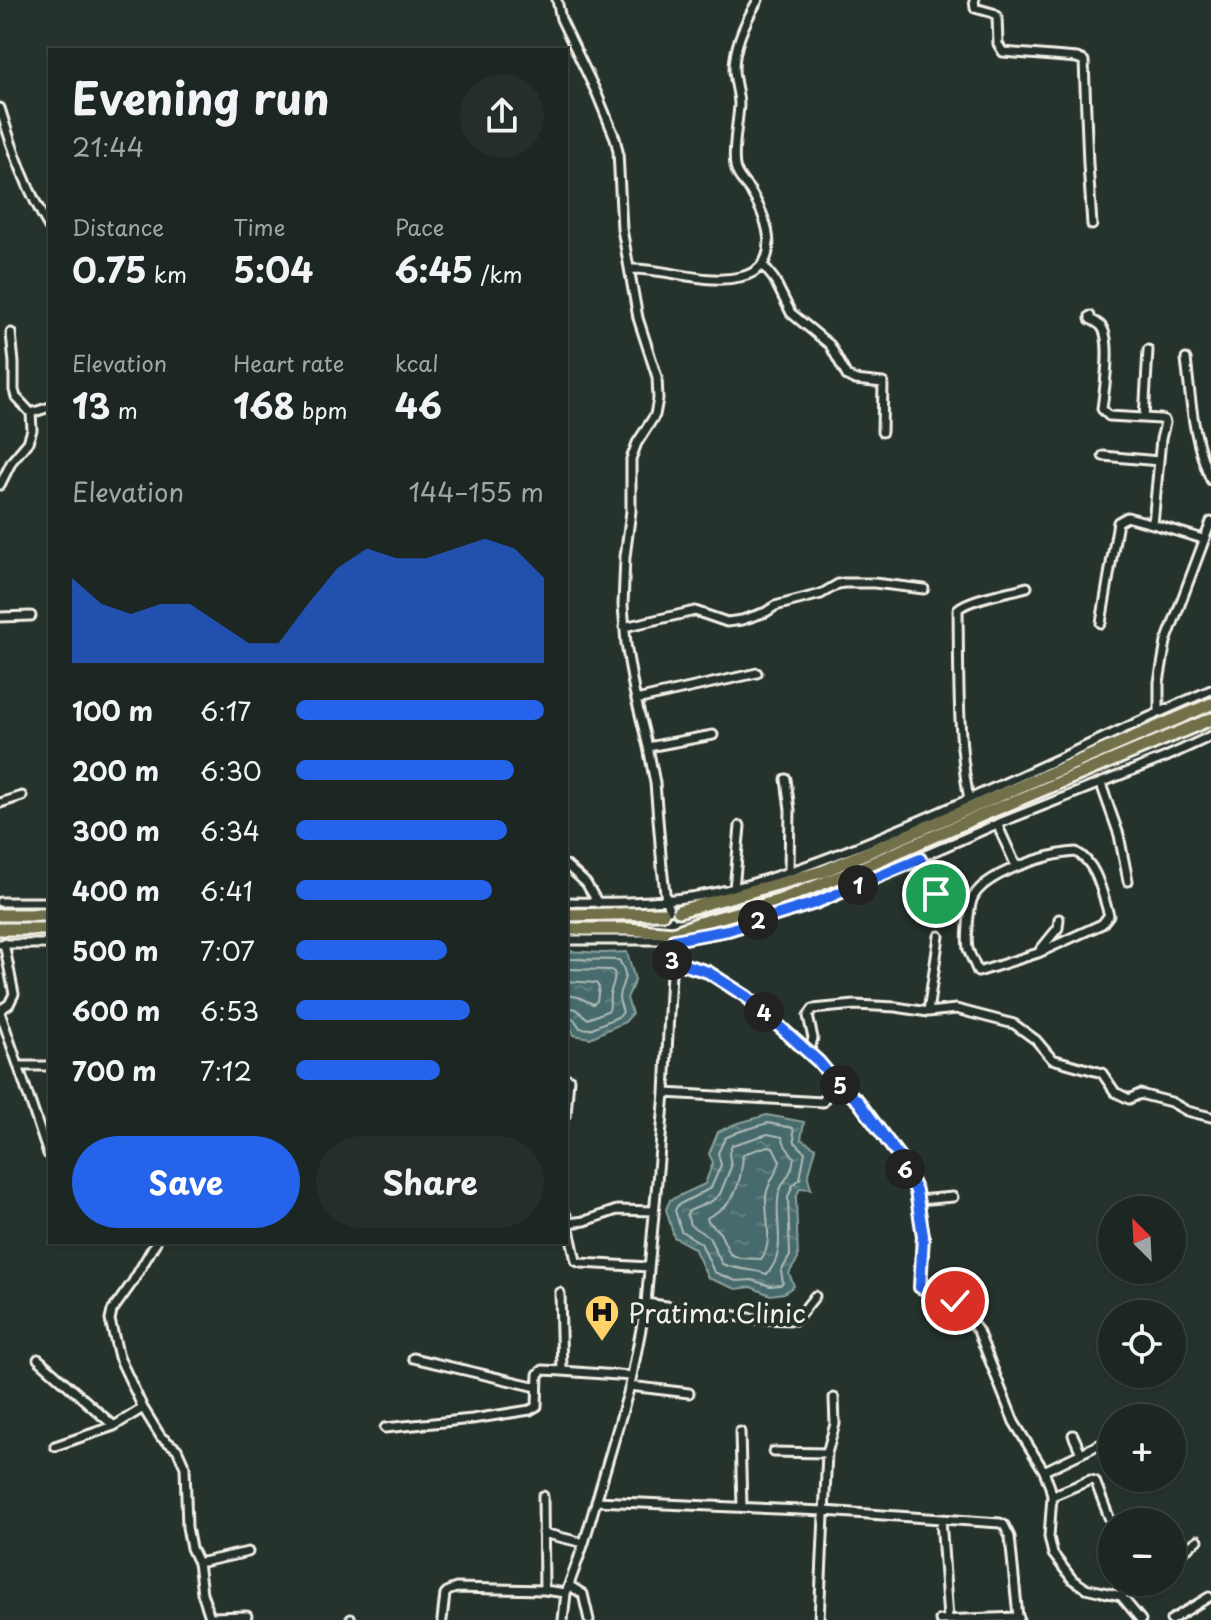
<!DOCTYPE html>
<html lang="en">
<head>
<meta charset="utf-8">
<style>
	body { margin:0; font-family:"Playpen Sans",sans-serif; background:#252e2a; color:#f1f3f6; height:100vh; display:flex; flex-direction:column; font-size:30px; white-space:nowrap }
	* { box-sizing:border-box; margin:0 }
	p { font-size:26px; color:#a0a5a5 }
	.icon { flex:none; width:44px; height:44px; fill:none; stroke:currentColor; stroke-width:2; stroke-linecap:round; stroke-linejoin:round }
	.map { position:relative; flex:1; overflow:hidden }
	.sheet { position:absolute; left:48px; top:48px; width:520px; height:1196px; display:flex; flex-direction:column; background:#1c2622; border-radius:0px; box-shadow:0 2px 6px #0004,0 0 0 2px #3a4340 }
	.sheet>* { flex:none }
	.needle { width:52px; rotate:336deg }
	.tools { position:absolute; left:1098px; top:1196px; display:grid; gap:16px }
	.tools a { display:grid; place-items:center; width:88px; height:88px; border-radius:50%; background:#1c2622; box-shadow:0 2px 6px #0004,0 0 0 2px #3a4340; font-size:40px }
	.pin { position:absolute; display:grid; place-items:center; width:68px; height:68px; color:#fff; margin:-34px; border:4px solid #fff; border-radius:50%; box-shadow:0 2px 8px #0007 }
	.km { position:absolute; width:40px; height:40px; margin:-20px; border-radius:50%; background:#222; color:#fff; font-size:22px; line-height:40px; text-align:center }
	.round { display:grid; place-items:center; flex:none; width:84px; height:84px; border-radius:42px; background:#252e2a }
	.summary { display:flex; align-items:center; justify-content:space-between; height:136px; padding:0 24px }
	h1 { font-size:44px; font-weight:700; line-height:60px }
	.figures { display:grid; grid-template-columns:repeat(3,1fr); gap:12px; height:136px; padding:8px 24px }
	.figures div { display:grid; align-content:center }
	.figures b { font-size:34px; font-weight:700 }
	.figures small { font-size:22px; font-weight:400 }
	.figures p { font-size:22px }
	.chart { height:224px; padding:16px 24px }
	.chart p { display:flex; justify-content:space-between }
	.chart svg { width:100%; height:144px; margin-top:8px; fill:#2563eb; opacity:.7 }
	.primary-button { display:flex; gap:16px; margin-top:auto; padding:16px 24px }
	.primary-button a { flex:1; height:92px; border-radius:48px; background:#2563eb; color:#fff; font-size:32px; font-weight:700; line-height:92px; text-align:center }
	.primary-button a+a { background:#252e2a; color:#f1f3f6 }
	ul { padding:0 24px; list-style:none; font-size:26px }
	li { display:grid; grid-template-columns:128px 96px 1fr; align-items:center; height:60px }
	li i { height:20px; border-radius:10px; background:#2563eb }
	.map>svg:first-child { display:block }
	.water { fill:url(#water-ripples); stroke:#8ca19e; stroke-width:2 }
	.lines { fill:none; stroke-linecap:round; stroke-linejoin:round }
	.shore { stroke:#afbbb6; stroke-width:2 }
	.minor-casing { stroke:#f4f1e8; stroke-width:13 }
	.highway-casing { stroke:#f4f1e8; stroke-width:17 }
	.minor { stroke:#26332d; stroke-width:7 }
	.highway { stroke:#71704a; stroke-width:11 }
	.route-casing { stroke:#fff; stroke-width:16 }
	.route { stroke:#2563eb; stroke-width:10 }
	.labels { text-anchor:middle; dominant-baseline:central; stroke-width:8; stroke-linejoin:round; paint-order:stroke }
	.poi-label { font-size:26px; fill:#f4f1e8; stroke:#26332d; text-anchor:start }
</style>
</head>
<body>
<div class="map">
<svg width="1211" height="1620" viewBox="0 0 1211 1620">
	<defs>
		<pattern id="water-ripples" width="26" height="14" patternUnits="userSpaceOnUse" patternTransform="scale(2)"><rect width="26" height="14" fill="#476b6c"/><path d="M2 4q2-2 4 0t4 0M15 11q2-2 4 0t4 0" fill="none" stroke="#628181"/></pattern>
	</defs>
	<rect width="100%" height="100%" fill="#26332d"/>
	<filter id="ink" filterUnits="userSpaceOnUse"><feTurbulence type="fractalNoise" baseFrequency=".0125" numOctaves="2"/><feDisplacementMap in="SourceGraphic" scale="16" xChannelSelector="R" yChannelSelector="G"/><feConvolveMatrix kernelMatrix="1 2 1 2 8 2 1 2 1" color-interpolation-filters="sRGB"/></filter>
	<g filter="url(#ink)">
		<!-- water -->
		<path class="water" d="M566,951L603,953L627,952L635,980L627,998L632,1014L625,1022L590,1038L574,1035L566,1014Z
			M767,1115L804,1122L801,1139L816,1148L808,1177L811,1189L800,1188L796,1198L798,1259L789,1273L794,1286L784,1293L770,1295L751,1287L736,1289L708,1278L694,1248L674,1237L666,1209L670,1200L705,1184L713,1162L709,1154L718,1132L735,1124Z"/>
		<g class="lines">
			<!-- shore -->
			<path class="shore" d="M566,959L619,960C632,981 620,980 619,998C619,999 622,1010 623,1012L620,1016L590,1029L580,1028L574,1019L566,1018
				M566,969L611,970L614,972C616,981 612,985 610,994C609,1000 611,1004 609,1010L588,1019L576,1009L566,1007
				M566,981L596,983L599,987L597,1001L593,1004L578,997L566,995
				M768,1123L793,1128L795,1142L805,1152L800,1179L793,1185L788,1197L790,1256L781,1271L783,1283L780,1285L770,1286L752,1280L736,1281L714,1272L701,1243L681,1231L675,1210L678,1205L711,1188L721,1165L718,1153L725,1138L738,1132Z
				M768,1134L782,1137L786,1147L794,1157C793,1161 793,1166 791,1170C788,1178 781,1184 779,1193C773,1222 789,1250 767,1274C752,1269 737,1270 722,1264L709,1237L690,1225L687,1214L689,1211L712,1201L720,1194L731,1167L729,1153L732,1145Z
				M768,1146L773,1147L780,1161C777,1174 767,1183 766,1197C765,1215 774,1244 761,1259L740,1258L730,1254L720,1233L708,1221L707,1218C712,1214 718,1212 724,1207C738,1196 742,1171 743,1154Z"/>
			<!-- minor casing -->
			<g class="minor-casing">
				<path id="minor" d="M557,0L561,19L597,94L615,138L618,151L622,229L638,318L657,377L658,399L655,415L637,443L631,459V511L625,557L623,605L626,644L634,691L648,747L655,783L662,867L666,901L669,910
					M974,0L975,8L993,13L997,16L998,44L1003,52L1077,58L1084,61L1088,164L1092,225
					M0,108C13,151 27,190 50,229
					M762,264L774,279L791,313L830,345L847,376L855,380L883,383L882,432
					M630,269C666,268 704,285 740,277C785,267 768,220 751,192C746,184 736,176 735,166C732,149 738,124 739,105C739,93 734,81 734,69C734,46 746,20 758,0
					M1090,316V319C1092,320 1099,324 1101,326C1113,339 1104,391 1102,409L1109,416L1160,419L1164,420L1165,423L1161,439L1153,524L1203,539
					M1186,359C1191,401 1193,441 1211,480
					M31,413L50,407
					M1144,418L1148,350
					M1103,456L1159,461
					M0,485L12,461L28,442L32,430L31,413L16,397L14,390V363L11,333
					M0,617L31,616
					M1101,623L1118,522L1127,517L1153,524
					M624,627L695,611L727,622L742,620L766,612L775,606L821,594L838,584L844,583H874L924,589
					M636,700L757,673
					M1159,712V682L1166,642L1211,522
					M648,747L713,735
					M786,779L790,810L789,871
					M1101,784L1119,835L1128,881
					M969,800C957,735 959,675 958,609C970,598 1010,592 1027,587
					M0,803L22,796
					M997,824L1016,866
					M1076,852C1098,864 1102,894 1109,915L1102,924L1038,953L978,972C975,965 971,957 968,949C966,939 969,910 972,900C982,873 1050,853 1076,852Z
					M920,859L936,894
					M566,865L586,883L598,903
					M734,889L740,826
					M0,902H50
					M566,902C622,903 680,903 735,888C790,874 843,853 895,831C1002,787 1105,735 1211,690
					M566,940H674L728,930L815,903L997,824L1166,757L1211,736
					M0,944H50
					M1040,950L1058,928L1059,919
					M672,961L708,972L747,997L819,1062L833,1079L858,1101L900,1158L916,1191L923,1236L920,1287L955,1301L978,1331L1014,1422L1044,1471L1050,1487L1052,1496L1049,1537L1053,1554L1072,1579L1085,1588L1121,1596L1141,1620
					M0,1010L9,1004L14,994L4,943
					M0,1012L48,1154
					M928,1012L939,936
					M809,1053L813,1038L808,1016L813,1009L855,1005L896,1007L928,1012L956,1009L1014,1024L1036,1040L1052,1059L1102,1073L1115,1092L1129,1099L1140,1094L1171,1102L1187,1111L1211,1117
					M19,1066H50
					M665,1093L823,1102L833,1079
					M566,1114L569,1079
					M918,1200L953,1197
					M566,1215L576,1261L581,1263L649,1267
					M568,1223L585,1221L617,1210L654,1211
					M560,1293L562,1371L631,1376
					M646,1303L756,1319L796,1320L815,1296
					M413,1358L537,1387
					M38,1359L114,1426L143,1408L161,1437L177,1449L185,1467L187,1527L191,1548L198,1563L202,1593L211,1620
					M630,1386L689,1393
					M143,1408L119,1357L110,1320L112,1311L132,1283L156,1242
					M385,1428L472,1419L530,1410L537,1406L538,1374L543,1370L562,1371
					M740,1432L742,1507
					M1073,1435L1081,1453
					M55,1446L114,1426
					M773,1452L827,1453L819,1620
					M827,1453L835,1424L834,1398
					M1044,1471L1098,1445
					M543,1496L544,1590
					M1052,1496L1090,1480L1095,1481L1112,1525
					M596,1501L824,1511L1000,1523L1004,1525L1010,1537L1018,1617
					M941,1519L948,1619
					M543,1533L584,1543
					M1172,1559L1198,1540
					M198,1563L248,1552
					M570,1586L583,1594L589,1620
					M1121,1596L1125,1589L1135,1582
					M211,1617L247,1616
					M350,1620L351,1619
					M442,1620L445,1594L448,1591L456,1588L544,1590L566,1593
					M563,1620L566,1593L584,1543L630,1386L646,1303L665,1093L673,933
					M940,1620L1018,1617L1019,1618
					M1171,1620L1209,1597"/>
			</g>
			<!-- highway casing -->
			<g class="highway-casing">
				<path id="highway" d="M679,911L824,871L1211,704
					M0,915H50
					M566,915L663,913
					M0,929H50
					M566,929H629L673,933L700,923L778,901L854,871L987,813L1211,719"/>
			</g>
			<!-- minor -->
			<use href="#minor" class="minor"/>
			<!-- highway -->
			<use href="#highway" class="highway"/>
		</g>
	</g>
	<g class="lines" filter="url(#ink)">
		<!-- route casing -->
		<g class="route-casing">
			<path id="route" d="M936,894L920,859L815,903L728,930L674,940L672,961L708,972L747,997L819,1062L833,1079L858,1101L900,1158L916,1191L923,1236L920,1287L955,1301"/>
		</g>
		<!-- route -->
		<use href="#route" class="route"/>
	</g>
	<!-- icons -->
	<defs>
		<g id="hospital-pin" transform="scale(1.8)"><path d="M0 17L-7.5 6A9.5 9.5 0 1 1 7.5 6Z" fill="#ffd166" stroke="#26332d"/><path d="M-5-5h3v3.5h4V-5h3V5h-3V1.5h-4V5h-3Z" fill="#111"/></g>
	</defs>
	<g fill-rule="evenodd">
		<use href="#hospital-pin" x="602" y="1312"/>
	</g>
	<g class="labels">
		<!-- poi labels -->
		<g class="poi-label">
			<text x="628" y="1312">Pratima Clinic</text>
		</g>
	</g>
</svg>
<div class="tools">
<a><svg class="needle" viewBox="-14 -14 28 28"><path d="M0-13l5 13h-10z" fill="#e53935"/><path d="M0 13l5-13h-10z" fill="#a0a5a5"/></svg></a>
<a><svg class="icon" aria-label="locate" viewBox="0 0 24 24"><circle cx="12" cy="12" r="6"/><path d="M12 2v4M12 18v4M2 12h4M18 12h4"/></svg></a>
<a>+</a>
<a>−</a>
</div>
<div class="pin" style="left:936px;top:894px;background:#1e9e55"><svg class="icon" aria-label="arrive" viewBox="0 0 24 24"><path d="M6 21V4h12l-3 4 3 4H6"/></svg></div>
<div class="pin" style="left:955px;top:1301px;background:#d93025"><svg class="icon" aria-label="check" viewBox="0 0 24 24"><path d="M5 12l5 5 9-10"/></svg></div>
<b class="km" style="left:858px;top:885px">1</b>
<b class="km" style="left:758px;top:920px">2</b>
<b class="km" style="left:672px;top:960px">3</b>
<b class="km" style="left:764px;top:1012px">4</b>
<b class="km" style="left:840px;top:1085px">5</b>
<b class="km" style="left:905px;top:1169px">6</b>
<section class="sheet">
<div class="summary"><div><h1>Evening run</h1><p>21:44</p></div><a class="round"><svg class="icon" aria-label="share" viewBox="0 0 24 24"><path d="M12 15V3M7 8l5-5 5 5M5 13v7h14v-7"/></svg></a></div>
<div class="figures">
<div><p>Distance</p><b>0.75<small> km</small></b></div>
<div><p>Time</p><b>5:04</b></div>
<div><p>Pace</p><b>6:45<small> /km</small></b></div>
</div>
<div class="figures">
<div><p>Elevation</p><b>13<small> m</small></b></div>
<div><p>Heart rate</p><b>168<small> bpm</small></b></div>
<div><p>kcal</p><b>46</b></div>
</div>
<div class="chart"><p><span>Elevation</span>144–155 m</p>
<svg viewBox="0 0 160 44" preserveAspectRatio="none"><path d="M0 44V18L10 26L20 29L30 26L40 26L50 32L60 38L70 38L80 26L90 15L100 9L110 12L120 12L130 9L140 6L150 9L160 18V44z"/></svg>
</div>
<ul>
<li><b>100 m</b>6:17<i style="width:100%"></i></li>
<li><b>200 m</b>6:30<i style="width:88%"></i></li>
<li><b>300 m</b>6:34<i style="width:85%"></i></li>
<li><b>400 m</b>6:41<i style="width:79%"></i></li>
<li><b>500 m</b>7:07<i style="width:61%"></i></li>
<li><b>600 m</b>6:53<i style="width:70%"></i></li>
<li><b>700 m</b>7:12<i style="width:58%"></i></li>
</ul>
<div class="primary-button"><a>Save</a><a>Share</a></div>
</section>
</div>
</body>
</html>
